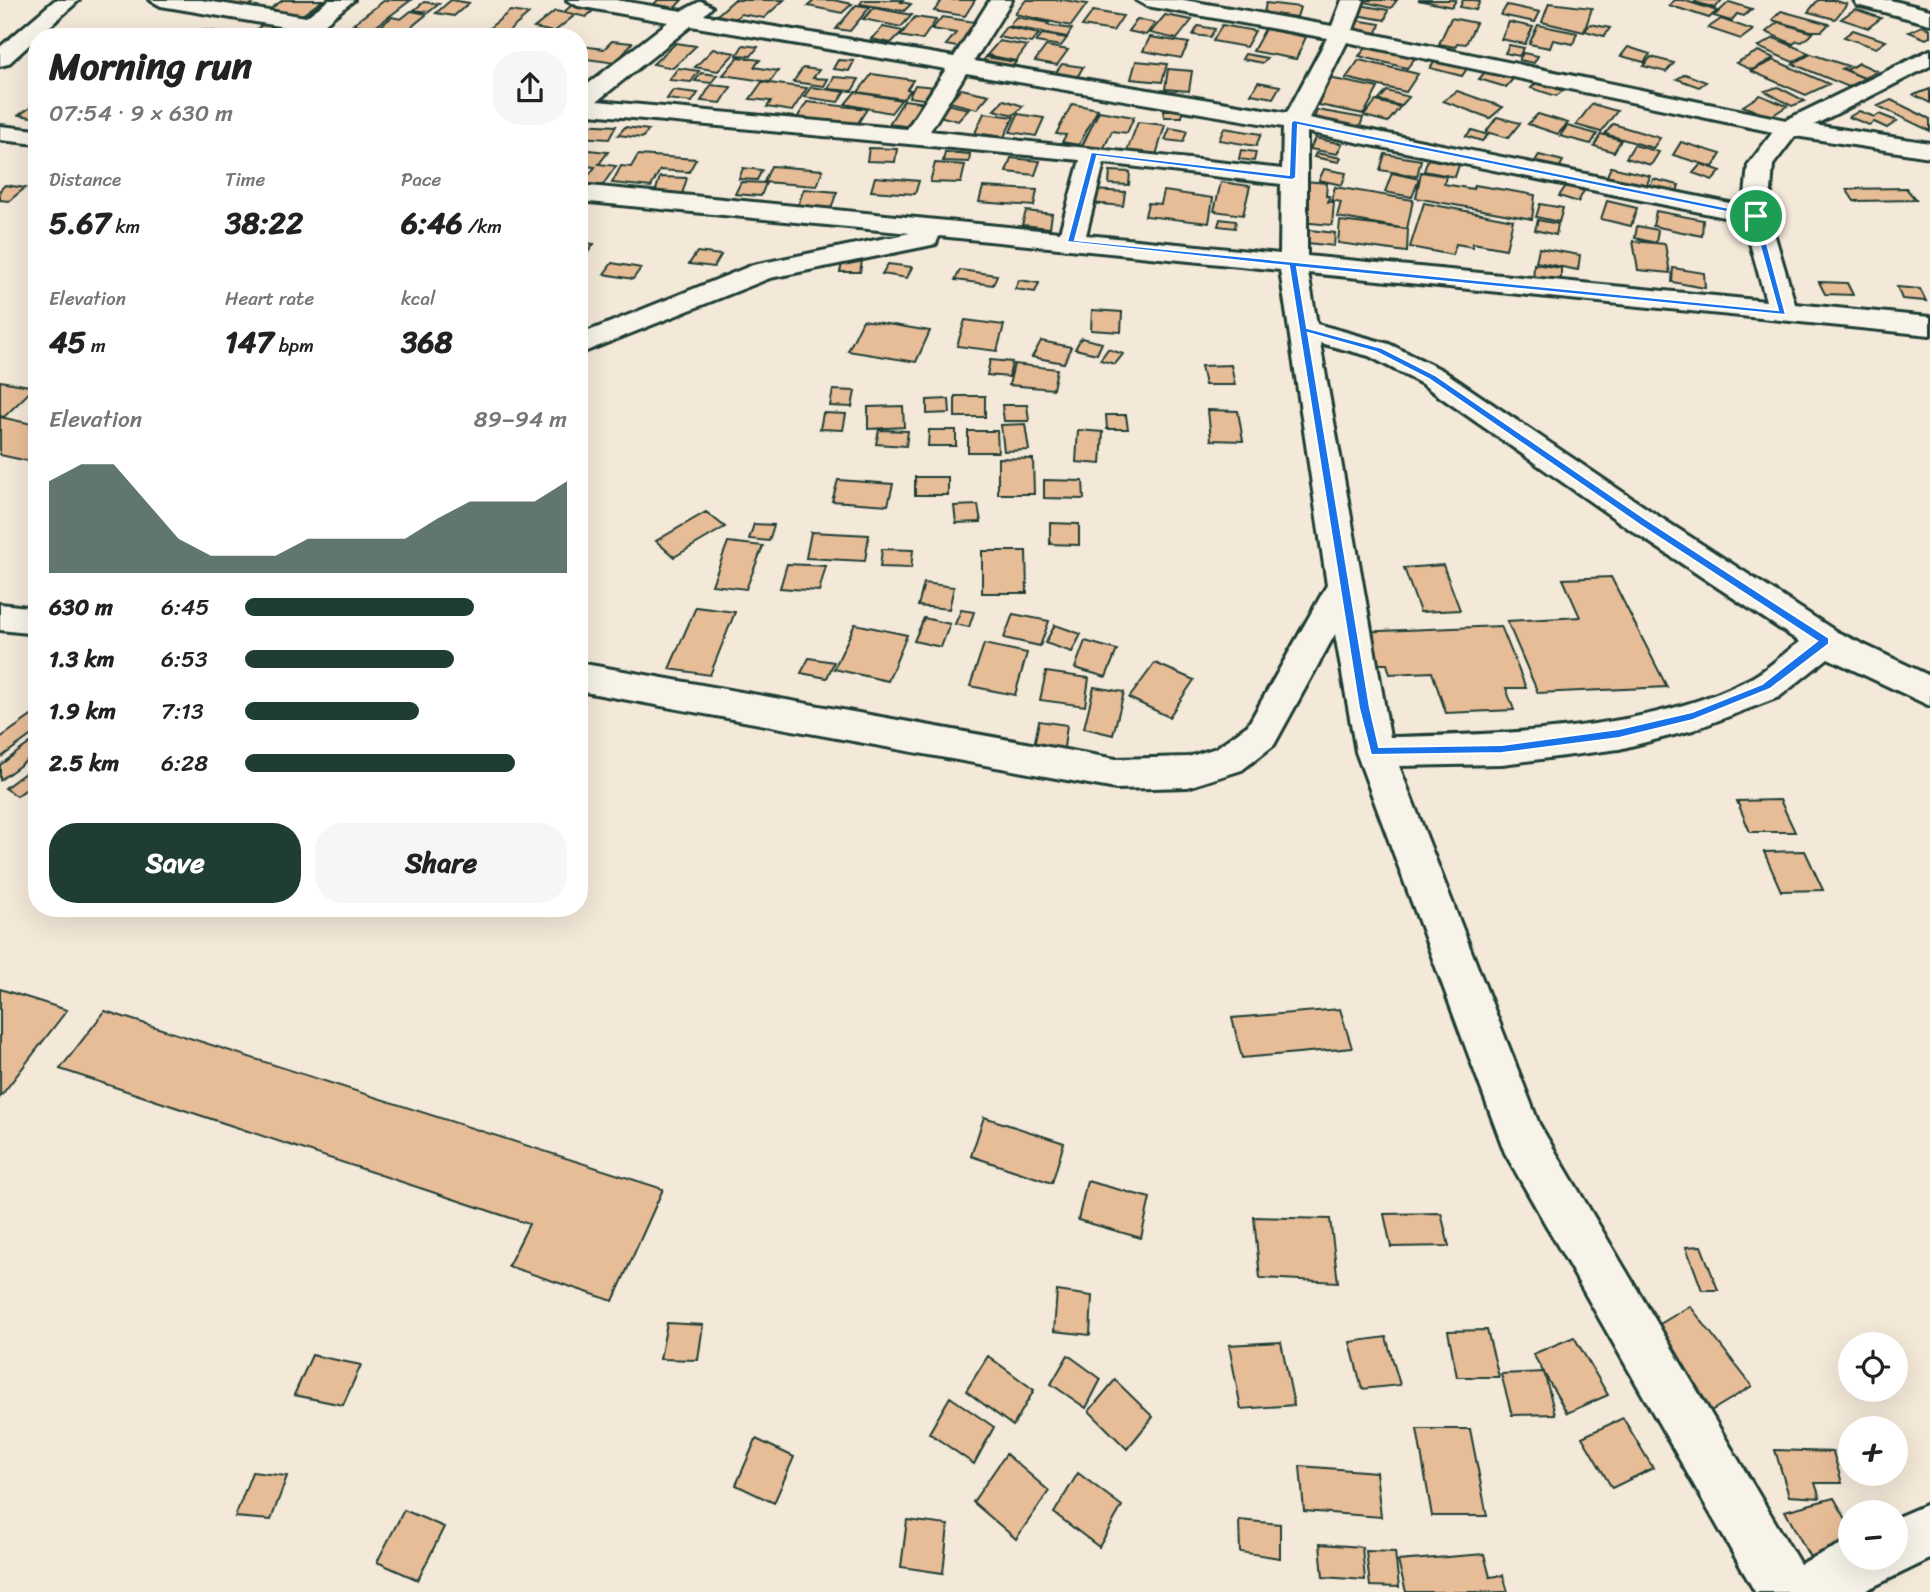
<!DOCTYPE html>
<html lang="en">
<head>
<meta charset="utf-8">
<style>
	body { margin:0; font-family:Sriracha,sans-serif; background:#f6f6f6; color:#222; height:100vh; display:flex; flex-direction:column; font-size:26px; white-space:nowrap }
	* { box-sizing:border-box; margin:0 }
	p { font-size:23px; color:#767676 }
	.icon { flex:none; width:38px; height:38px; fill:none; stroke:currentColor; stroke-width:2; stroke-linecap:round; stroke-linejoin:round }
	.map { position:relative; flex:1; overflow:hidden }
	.side { position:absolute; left:28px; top:28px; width:560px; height:889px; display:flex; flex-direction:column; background:#fff; border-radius:28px; box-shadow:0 7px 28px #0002 }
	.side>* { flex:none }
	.controls { position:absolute; left:1838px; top:1332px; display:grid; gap:14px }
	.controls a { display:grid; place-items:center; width:70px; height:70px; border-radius:50%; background:#fff; box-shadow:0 7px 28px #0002; font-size:35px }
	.pin { position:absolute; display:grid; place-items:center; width:60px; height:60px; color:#fff; margin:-30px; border:4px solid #fff; border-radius:50%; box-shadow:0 2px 7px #0007 }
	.round { display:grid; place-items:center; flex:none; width:74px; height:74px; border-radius:28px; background:#f6f6f6 }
	.head { display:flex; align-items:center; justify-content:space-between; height:119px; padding:0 21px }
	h1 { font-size:38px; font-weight:800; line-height:52px }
	.figures { display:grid; grid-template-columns:repeat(3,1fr); gap:10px; height:119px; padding:7px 21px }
	.figures div { display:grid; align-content:center }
	.figures b { font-size:30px; font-weight:800 }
	.figures small { font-size:19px; font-weight:400 }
	.figures p { font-size:19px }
	.chart { height:196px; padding:14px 21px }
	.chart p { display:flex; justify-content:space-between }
	.chart svg { width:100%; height:126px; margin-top:7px; fill:#1f3d34; opacity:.7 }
	.button { display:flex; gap:14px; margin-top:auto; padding:14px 21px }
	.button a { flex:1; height:80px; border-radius:28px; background:#1f3d34; color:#fff; font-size:28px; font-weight:800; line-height:80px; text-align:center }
	.button a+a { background:#f6f6f6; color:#222 }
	ul { padding:0 21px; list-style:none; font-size:23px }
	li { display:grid; grid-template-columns:112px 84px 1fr; align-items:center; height:52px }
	li i { height:18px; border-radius:9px; background:#1f3d34 }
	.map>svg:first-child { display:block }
	.building { fill:#e7bd97; stroke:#1f3d34; stroke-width:2 }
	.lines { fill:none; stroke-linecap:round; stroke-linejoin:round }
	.minor-casing { stroke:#1f3d34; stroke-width:6 }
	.minor { fill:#f7f3e8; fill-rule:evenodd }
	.route { fill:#1a73e8; stroke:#fff; stroke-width:2; fill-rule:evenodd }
</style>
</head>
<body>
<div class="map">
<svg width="1930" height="1592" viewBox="0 0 1930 1592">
	<rect width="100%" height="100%" fill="#f4e8d8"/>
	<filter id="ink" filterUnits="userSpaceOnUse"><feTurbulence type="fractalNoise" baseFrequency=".0143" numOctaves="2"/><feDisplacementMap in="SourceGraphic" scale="14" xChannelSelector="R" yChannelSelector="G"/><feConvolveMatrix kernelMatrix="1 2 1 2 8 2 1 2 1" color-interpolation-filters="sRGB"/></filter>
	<g filter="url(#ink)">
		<!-- building -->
		<path class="building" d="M215,0H258L247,7Z
			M283,0H323L298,18L266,12Z
			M385,0H411L374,28L353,24Z
			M451,0L469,3L454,16L436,13Z
			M658,0H682L671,12L649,9Z
			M734,0H784L764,18L741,14L735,19L716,16Z
			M815,0H833L852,4L842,13L808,6Z
			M863,0H903L901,2L911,4L904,11L860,4Z
			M975,0L965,16L934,11L941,2L937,0Z
			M1026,0H1064L1087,4L1071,26L1015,14Z
			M1356,0H1397L1391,8Z
			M1418,0H1456L1452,7Z
			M1463,0H1473L1480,1L1476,10L1460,7Z
			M1675,0H1683L1717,11L1709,18L1669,5Z
			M1697,0H1722L1715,8L1695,2Z
			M1818,0H1832L1847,4L1835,19L1808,12Z
			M424,2L439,4L429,12L414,10Z
			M1729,2L1752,9L1744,16L1737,14L1731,21L1714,16Z
			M1266,3L1300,7L1297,17L1264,13Z
			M1549,3L1592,8L1584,32L1542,22Z
			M573,4L595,9L586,17L564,12Z
			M1354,4L1388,10L1385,20L1350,14Z
			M856,5L870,7L850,31L836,29Z
			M1507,5L1540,12L1535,22L1501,15Z
			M874,8L912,15L901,27L863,19Z
			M1855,9L1881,18L1868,28L1841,19Z
			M411,11L427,14L404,33L377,29L392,17L401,19Z
			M510,11L529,14L502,37L482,34Z
			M555,11L575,15L554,32L534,28Z
			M1093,11L1123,16L1113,31L1082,26Z
			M1781,11L1829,24L1822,31H1811L1772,20Z
			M1165,15L1192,20L1177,39L1150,33Z
			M915,17L936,20L922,40L900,36Z
			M942,17L981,23L962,48L946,45L956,33L932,29Z
			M1016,17L1049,23L1047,25L1072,29L1067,37L1009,26Z
			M1451,18L1476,23L1466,44L1457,43L1455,47L1439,44Z
			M1137,19L1155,23L1146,35L1128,31Z
			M1350,19L1380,24L1377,33L1345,28Z
			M1721,19L1753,30L1741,39L1708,28Z
			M1509,22L1533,27L1525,44L1501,39Z
			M1778,22L1813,33L1802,42L1797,41L1793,44L1766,32Z
			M1590,24L1610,28L1604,36L1585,31Z
			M262,25L278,27L267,34L253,32Z
			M1222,25L1255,31L1246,47L1213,41Z
			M1538,25L1577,33L1573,44L1553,40L1550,48L1529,44Z
			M1198,26L1215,29L1210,37L1193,35Z
			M1922,26L1930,29V37L1926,39L1909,32Z
			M336,27L350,29L341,37L325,36Z
			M883,27L903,31L891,43L871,39Z
			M1006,27L1039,34L1031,43L998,37Z
			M355,28L378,31L371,37H345Z
			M1265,29L1306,37L1296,59L1253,51Z
			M203,30L225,33L220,37H194Z
			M1853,30L1886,41L1876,48L1844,37Z
			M1042,34L1067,38L1061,46L1036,42Z
			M1150,37L1189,43L1181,58L1143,51Z
			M1774,38L1809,53L1793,62L1758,47Z
			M612,41L632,43L616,63L579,58L582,46L604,49Z
			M999,41L1027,46L1016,61L987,55Z
			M676,43L696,46L673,68L653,64Z
			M743,45L758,47L751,56L737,55Z
			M1509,45L1524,48L1519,56L1505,53Z
			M1046,46L1068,50L1057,65L1035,61Z
			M1367,47L1415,58L1407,68L1359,56Z
			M1628,47L1650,54L1644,62L1621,56Z
			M713,49L735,53L718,71L695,67Z
			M1758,51L1774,58L1752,70L1736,63Z
			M1523,53L1538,56L1534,63L1519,60Z
			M1245,54L1267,58L1263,63L1242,59Z
			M1811,54L1848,66L1842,69L1864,78L1849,87L1793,64Z
			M738,57L760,60L754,67L778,71L770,82L723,75Z
			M986,57L1016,62L1009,71L979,66Z
			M1651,57L1674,63L1666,72L1643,66Z
			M1437,59L1468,67L1462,76L1430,68Z
			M838,60L854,61L849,71L833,69Z
			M1359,60L1418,74L1406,92L1346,78Z
			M1774,60L1829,84L1806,95L1751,71Z
			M1136,61L1167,64L1162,82L1131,79Z
			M1859,63L1877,71L1864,78L1846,70Z
			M1062,64L1083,67L1075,81L1053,77Z
			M678,68L699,71L691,82L669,80Z
			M803,68L819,70L813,78L828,79L824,86L793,82Z
			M1168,69L1192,71L1189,91L1165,89Z
			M1486,71L1513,79L1506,87L1479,79Z
			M701,73L717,75L711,83L695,81Z
			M872,74L913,80L907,89L911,90L903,99L858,92Z
			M1685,74L1706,82L1699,87L1677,79Z
			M834,77L859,79L852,91L828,89Z
			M1329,78L1378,88L1364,114L1314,104Z
			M762,82L807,88L792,111L767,107L771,101L750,99Z
			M1258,82L1280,86L1273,98L1251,94Z
			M1537,82L1563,91L1556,96L1531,88Z
			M711,85L731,87L721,103L701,101Z
			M915,85L936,87L930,100L909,97Z
			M811,87L845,92L838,102L804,97Z
			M1778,87L1805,101L1792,106L1765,91Z
			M961,89L989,95L977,109L949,102Z
			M1930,89V103L1914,95Z
			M673,90L698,93L692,102L667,99Z
			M1387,91L1409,97L1401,106L1379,100Z
			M1457,91L1503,107L1490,118L1443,101Z
			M855,92L901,100L891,113L845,104Z
			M1760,95L1787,106L1770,117L1743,106Z
			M904,100L927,103L912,127L889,124Z
			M1004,100L1023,106L1014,115L994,110Z
			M1891,100L1930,119V131L1878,106Z
			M1376,101L1400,107L1388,122L1364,116Z
			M807,102L867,109L856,126L797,118Z
			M37,103V118L19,115Z
			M946,104L969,109L958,121L935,115Z
			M1072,104L1098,109L1079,145L1062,142L1066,135L1056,134Z
			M1592,104L1617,111L1601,132L1576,125Z
			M1164,110H1182V117H1164Z
			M1317,110L1363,118L1359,129L1313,121Z
			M1099,111L1134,117L1127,133L1112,131L1103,150L1082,146Z
			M1859,111L1875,117L1879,114L1897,121L1887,128L1874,122L1869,125L1849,117Z
			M984,113L1014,117L1004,137L975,133Z
			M1018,114L1044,118L1036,136L1010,132Z
			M1538,114L1568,123L1558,134L1528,124Z
			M1497,117L1520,123L1508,138L1486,132Z
			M1138,122L1165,125L1156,155L1127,151Z
			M579,124L616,126L609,139L579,137Z
			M1613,124L1660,138L1653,148L1605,134Z
			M1567,126L1597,134L1591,144L1560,136Z
			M625,127L649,130L642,138L618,135Z
			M1170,128L1187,131L1183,142L1165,140Z
			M1224,128L1261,134L1256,146L1219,140Z
			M1472,130L1488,135L1482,141L1466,136Z
			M1601,134L1621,140L1614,152L1594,146Z
			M1315,138L1342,144L1337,154L1310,149Z
			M1681,142L1721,154L1713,167L1673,155Z
			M1634,145L1659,152L1651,165L1626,158Z
			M869,148L897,149L895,162L867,161Z
			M579,149L608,152L599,164L616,166L602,186L583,183L595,167L579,165Z
			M1241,150L1256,152L1254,161L1239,159Z
			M945,152L970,154L969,162L943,161Z
			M1316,153L1341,158L1339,162L1314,157Z
			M1385,154L1421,160L1417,176L1380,170Z
			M638,155L696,159L689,172L660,170L651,187L612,183L621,166L631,167Z
			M1539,155L1563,161L1558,170L1533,164Z
			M1011,158L1040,161L1035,175L1006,172Z
			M1428,159L1459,165L1455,177L1424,171Z
			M935,163L965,165L961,183L930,182Z
			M1701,164L1721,171L1713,180L1693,173Z
			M771,166L823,170L817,186L764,182Z
			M1611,167L1650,176L1645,190L1605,180Z
			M743,168L762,170L757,180L739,179Z
			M1324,169L1346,173L1342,185L1319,180Z
			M1110,171L1130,172L1129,185L1109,184Z
			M1421,172L1446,176L1444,184L1473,189L1474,185L1535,195L1532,219L1416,198Z
			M1392,173L1419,179L1412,197L1385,192Z
			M660,177L687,178L682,194L655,193Z
			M875,177L919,181L915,194L871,191Z
			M1653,179L1679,185L1676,195L1649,189Z
			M1304,181L1327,183L1326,196H1329L1328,202H1334L1332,225L1300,222Z
			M741,182L766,183L761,196L735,194Z
			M1221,182L1250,186L1243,215L1214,211Z
			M5,185L25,188L9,201L0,200V190Z
			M1566,186L1584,191L1578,202L1559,196Z
			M983,187L1037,190L1034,206L979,202Z
			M1335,187L1413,200L1407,229L1337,217L1341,202L1331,200Z
			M1906,188L1916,200L1854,201L1846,189Z
			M804,189L837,192L831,208L798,205Z
			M1093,190L1125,192L1123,206L1091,203Z
			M1164,191L1213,198L1209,223L1145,216L1148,203L1161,204Z
			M1607,201L1637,208L1631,226L1601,219Z
			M1424,203L1513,220L1506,249L1473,243V247L1456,244L1453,255L1410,247Z
			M1540,204L1563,208L1559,222L1536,217Z
			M1026,211L1052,214L1050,228L1022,225Z
			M1656,211L1703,220L1702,236L1653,226Z
			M1220,219L1236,221L1235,228L1218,226Z
			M1538,220L1558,224L1556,235L1535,230Z
			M1340,221L1408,229L1407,252L1338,243Z
			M1637,226L1658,230L1656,243L1635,238Z
			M1301,229L1335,233L1334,246L1299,242Z
			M1633,241L1665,244L1670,273L1638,270Z
			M579,242L594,244L586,255L579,254Z
			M1539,248L1580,255L1578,270L1536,262Z
			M697,252L721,255L714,267L689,264Z
			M843,260L862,261L860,272H840Z
			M612,263L641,268L633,279L604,274Z
			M888,264L912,267L907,278L882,274Z
			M1534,264L1561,268V290L1533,286Z
			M1673,268L1704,273L1705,288L1672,282Z
			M960,270L997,275L993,285L955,280Z
			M1019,280L1039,283L1035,292L1015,289Z
			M1819,282L1847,283L1853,295L1825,294Z
			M1897,287L1920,289L1926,301L1902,299Z
			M1092,310L1122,312L1121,332L1091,330Z
			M863,320L930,331L916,362L848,351Z
			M965,320L1004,325L997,351L957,346Z
			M1081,338L1102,343L1097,354L1075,349Z
			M1041,341L1071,347L1064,363L1032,357Z
			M1108,349L1123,354L1115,364L1100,360Z
			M990,360L1012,362L1009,377L987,375Z
			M1014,364L1057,369L1053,389L1009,385Z
			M1231,365L1235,385H1205L1201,366Z
			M0,381L35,387L4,417L0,416Z
			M833,390L855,391L852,407L830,406Z
			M955,396H985V417H955Z
			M949,399L950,413L927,414V400Z
			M1002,405H1027L1029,421H1004Z
			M903,406L904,427L868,429V407Z
			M1208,410L1238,411L1243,441L1211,440Z
			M823,413L846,414L843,430L820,429Z
			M1106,415H1126L1128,429H1107Z
			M0,417L37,425V463L0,455Z
			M1025,424L1029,450L1004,451L1001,425Z
			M879,430L908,431L906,446L876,444Z
			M929,430H956V446H928Z
			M1078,430L1103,432L1101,464L1076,462Z
			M968,431H997L998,452H968Z
			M998,458L1033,459L1034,494H998Z
			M915,477H948V495H915Z
			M838,480L893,484L888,505L832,501Z
			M1044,480L1083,481L1084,499L1044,498Z
			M978,505L981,522L956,523L954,506Z
			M706,512L725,527L674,557L656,541Z
			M1050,523L1079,524V545L1050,544Z
			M754,524L774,525L769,541L749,539Z
			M811,532L869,535L865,561L806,558Z
			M728,542L763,546L746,589L712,585Z
			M882,549L913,550L911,568L880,567Z
			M982,551H1026L1027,593H982Z
			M787,564L826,566L819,591L780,588Z
			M1443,565L1460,610L1420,612L1404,568Z
			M1611,577L1667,687L1538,693L1507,621L1580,617L1563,579Z
			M924,583L954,587L949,609L918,606Z
			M696,607L735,612L710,675L669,669Z
			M961,610L974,612L969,627L955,624Z
			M1013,614L1049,621L1040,646L1004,638Z
			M924,618L950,624L941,647L914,641Z
			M855,624L907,635L888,681L834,669Z
			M1055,625L1081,634L1072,652L1045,643Z
			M1501,626L1526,688H1506L1514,710L1446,713L1432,672L1390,674L1387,664H1367L1357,632Z
			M1085,641L1117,650L1106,677L1075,668Z
			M984,644L1027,653L1015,695L970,686Z
			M809,658L834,662L827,678L801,673Z
			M1155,663L1194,680L1169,717L1129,698Z
			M1046,672L1089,678L1085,706L1040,700Z
			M1094,687L1124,692L1113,735L1084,728Z
			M37,712V731L0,758V738Z
			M1039,721L1067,725L1063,755L1033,751Z
			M37,738V753L0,780V765Z
			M37,764V781L17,796L5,788Z
			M1780,800L1795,832H1750L1737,801Z
			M1805,851L1823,890L1781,891L1764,852Z
			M0,989L67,1010L0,1097Z
			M1340,1009L1352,1048L1242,1058L1232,1018Z
			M105,1011L663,1189L613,1301L508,1266L529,1224L60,1069Z
			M984,1117L1064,1143L1052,1183L971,1156Z
			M1087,1181L1150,1198L1141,1238L1078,1220Z
			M1441,1213L1449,1246L1391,1247L1384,1214Z
			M1254,1217L1330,1219L1338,1282L1260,1278Z
			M1701,1246L1718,1290H1702L1686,1247Z
			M1057,1291L1092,1296L1090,1335L1054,1331Z
			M1690,1306L1752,1386L1706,1414L1645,1333Z
			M667,1323L703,1325L698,1360L660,1359Z
			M1487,1330L1499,1377H1457L1448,1331Z
			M1386,1337L1400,1385L1362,1389L1350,1342Z
			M1574,1337L1608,1395L1567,1413L1533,1354Z
			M1281,1342L1294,1405L1241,1409L1229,1345Z
			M312,1355L361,1365L343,1405L294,1395Z
			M1068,1355L1101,1379L1086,1408L1051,1384Z
			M988,1356L1034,1390L1013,1426L966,1391Z
			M1544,1372L1555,1414L1512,1415L1501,1374Z
			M1115,1380L1153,1417L1127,1449L1089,1411Z
			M950,1397L994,1427L974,1464L929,1433Z
			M1623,1418L1653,1468L1612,1488L1582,1437Z
			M1417,1429H1470L1487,1516H1432Z
			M756,1439L794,1457L774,1503L736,1485Z
			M1775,1450L1833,1452L1842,1483H1815L1820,1498L1789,1496Z
			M1006,1454L1049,1491L1016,1539L973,1502Z
			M1300,1466L1376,1472L1381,1517L1304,1511Z
			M252,1472L287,1476L271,1520L235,1517Z
			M1078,1473L1122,1506L1099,1547L1054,1513Z
			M1834,1498L1850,1526V1551L1812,1561L1785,1511Z
			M404,1510L444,1527L418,1580L377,1562Z
			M907,1520L948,1525L943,1573L901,1567Z
			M1239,1520L1280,1524V1558L1240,1552Z
			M1320,1544L1362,1547L1365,1580L1323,1577Z
			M1366,1551L1395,1552L1399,1587L1370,1586Z
			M1484,1554L1490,1577L1503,1575L1508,1592H1406L1398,1561Z"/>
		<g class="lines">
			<!-- minor casing -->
			<g class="minor-casing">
				<path id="minor" d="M55,0H79L8,64L0,66V47Z
					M150,0H201L306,17L329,0H354L308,37H282L291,28L161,6Z
					M567,0H616L682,11L701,1L712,7L704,15L954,57L990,0H1012L974,61L1287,113L1327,38L1147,6L1136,0H1184L1332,26L1342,0H1364L1353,30L1786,120L1930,50V66L1814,125L1930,143V157L1795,136L1773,165L1769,216L1795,304L1930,317V335L1308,273L1317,324L1389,344L1442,370L1655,514L1837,632L1930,676V706L1828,658L1779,697L1693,730L1619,749L1502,764L1399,766L1539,1124L1800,1564L1850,1540V1558H1895V1518L1930,1503V1559L1862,1592H1755L1505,1153L1356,752L1335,634L1274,745L1242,770L1188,787L1116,789L579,691V663L1116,759L1188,757L1216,748L1248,725L1327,585L1280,270L939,236L936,244L927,246L770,278L579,354V335L753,265L910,233L579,201V185L1060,232L1080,160L579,113V91L668,22L578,6ZM691,26L946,69L907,129L597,101ZM1347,42L1773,132L1748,165L1744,206L1309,118ZM966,73L1283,127L1282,169L930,131ZM1307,132L1744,221L1766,301L1307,256ZM1104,163L1281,184L1280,254L1086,235ZM1320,343L1369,356L1422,384L1631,530L1800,642C1784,653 1769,668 1753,677C1651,732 1502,734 1390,737Z
					M1854,0H1890L1930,10V24L1857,5Z
					M0,126L37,130V144L0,140Z
					M0,604L37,608V634L0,630Z"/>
			</g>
			<!-- minor -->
			<use href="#minor" class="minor"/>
		</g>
	</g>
	<!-- route -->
	<path class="route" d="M1294,120L1759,214L1786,315L1297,267L1307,328L1382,348L1435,375L1647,520L1829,638V644L1770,689L1693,720L1619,738L1502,753L1371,755L1359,708L1289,266L1067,242L1091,152L1289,175L1291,122ZM1298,125L1752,217L1778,310L1075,240L1097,156L1292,180L1296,178ZM1308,333L1376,352L1429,379L1640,525L1817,641L1762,684L1692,712L1619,729L1502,745L1379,747L1370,708Z"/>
</svg>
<div class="controls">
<a><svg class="icon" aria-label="locate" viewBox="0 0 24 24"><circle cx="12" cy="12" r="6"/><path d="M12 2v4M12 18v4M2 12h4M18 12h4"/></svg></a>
<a>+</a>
<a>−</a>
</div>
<div class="pin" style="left:1756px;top:216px;background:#1e9e55"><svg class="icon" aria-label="arrive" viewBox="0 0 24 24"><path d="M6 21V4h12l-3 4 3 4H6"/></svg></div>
<section class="side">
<div class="head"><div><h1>Morning run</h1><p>07:54 · 9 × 630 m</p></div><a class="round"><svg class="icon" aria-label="share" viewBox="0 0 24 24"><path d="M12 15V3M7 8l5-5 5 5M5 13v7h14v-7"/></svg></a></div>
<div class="figures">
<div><p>Distance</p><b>5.67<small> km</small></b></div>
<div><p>Time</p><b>38:22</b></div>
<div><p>Pace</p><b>6:46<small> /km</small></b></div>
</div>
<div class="figures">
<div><p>Elevation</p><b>45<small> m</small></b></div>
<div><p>Heart rate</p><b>147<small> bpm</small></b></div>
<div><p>kcal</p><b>368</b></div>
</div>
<div class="chart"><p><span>Elevation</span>89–94 m</p>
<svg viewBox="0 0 160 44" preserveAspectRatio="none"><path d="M0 44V12L10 6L20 6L30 19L40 32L50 38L60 38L70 38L80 32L90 32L100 32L110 32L120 25L130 19L140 19L150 19L160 12V44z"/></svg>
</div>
<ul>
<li><b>630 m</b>6:45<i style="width:71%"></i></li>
<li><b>1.3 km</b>6:53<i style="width:65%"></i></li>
<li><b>1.9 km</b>7:13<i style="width:54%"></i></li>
<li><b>2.5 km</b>6:28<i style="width:84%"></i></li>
</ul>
<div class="button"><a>Save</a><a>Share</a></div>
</section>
</div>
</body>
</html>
